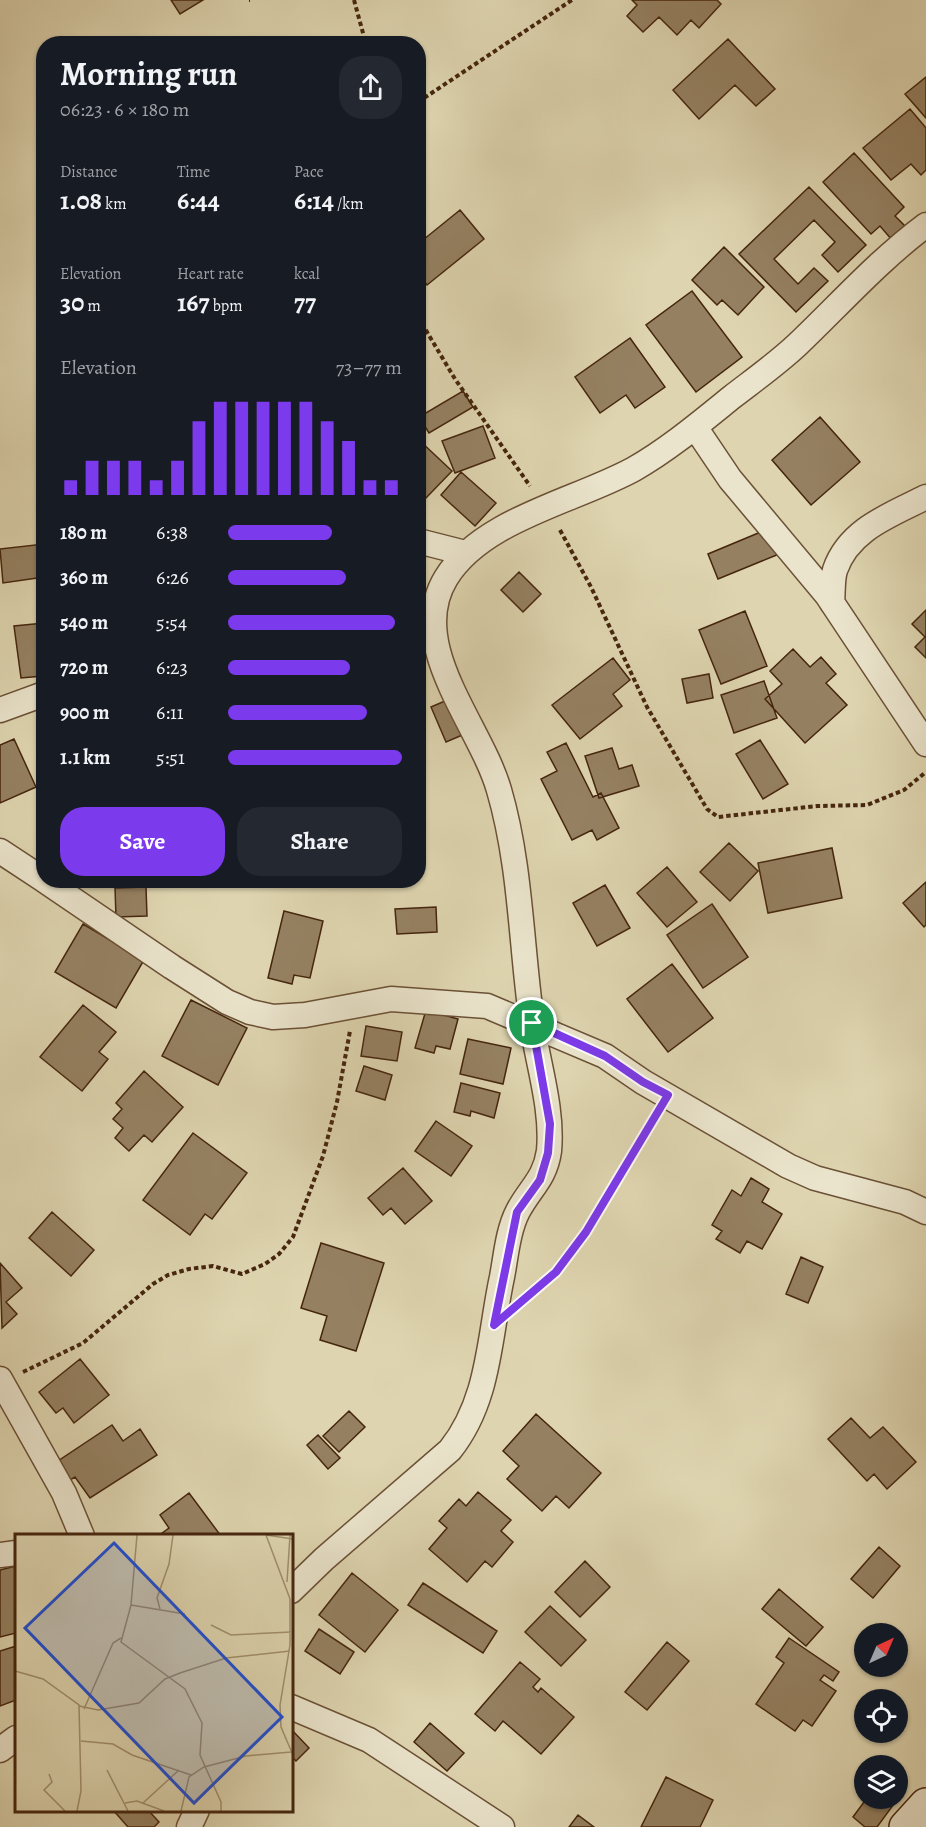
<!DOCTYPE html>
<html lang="en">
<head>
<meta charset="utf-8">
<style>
	body { margin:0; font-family:Alegreya,serif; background:#242831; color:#f1f3f6; height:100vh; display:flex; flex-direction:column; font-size:22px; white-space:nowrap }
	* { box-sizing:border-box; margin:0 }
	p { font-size:20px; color:#9ea1a6 }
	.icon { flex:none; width:33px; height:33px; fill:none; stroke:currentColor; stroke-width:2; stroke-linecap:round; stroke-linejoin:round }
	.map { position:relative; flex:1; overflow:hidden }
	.details { position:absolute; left:36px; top:36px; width:390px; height:852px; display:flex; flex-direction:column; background:#171b24; border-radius:24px; box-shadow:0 2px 4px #0004 }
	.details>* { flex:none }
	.needle { width:39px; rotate:44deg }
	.controls { position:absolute; left:854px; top:1623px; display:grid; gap:12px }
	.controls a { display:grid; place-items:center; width:54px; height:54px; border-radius:50%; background:#171b24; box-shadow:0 2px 4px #0004; font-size:30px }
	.pin { position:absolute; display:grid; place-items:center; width:51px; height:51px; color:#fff; margin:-26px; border:3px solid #fff; border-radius:50%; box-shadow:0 2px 6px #0007 }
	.round { display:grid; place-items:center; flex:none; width:63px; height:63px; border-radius:24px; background:#242831 }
	.summary { display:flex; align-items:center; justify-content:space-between; height:102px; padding:0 24px }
	h1 { font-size:33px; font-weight:600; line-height:45px }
	.metrics { display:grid; grid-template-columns:repeat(3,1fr); gap:9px; height:102px; padding:6px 24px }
	.metrics div { display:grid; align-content:center }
	.metrics b { font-size:26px; font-weight:600 }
	.metrics small { font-size:16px; font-weight:400 }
	.metrics p { font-size:16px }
	.chart { height:168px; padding:12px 24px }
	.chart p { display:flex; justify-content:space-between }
	.chart svg { width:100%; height:108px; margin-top:6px; stroke:#7c3aed; stroke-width:6 }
	.cta { display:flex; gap:12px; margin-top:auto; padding:12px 24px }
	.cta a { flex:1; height:69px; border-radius:24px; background:#7c3aed; color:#fff; font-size:24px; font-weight:600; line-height:69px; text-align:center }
	.cta a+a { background:#242831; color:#f1f3f6 }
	ul { padding:0 24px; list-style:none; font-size:20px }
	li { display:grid; grid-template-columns:96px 72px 1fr; align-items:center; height:45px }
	li i { height:15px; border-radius:8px; background:#7c3aed }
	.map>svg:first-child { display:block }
	.building { fill:#958162; stroke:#45250e; stroke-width:1.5 }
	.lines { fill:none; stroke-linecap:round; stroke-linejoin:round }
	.street-casing { stroke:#6b5136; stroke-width:27 }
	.secondary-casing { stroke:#45250e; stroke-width:36 }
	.path { stroke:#45250e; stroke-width:4; stroke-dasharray:4.5 3; stroke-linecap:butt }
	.street { stroke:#eae4cc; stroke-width:24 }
	.secondary { stroke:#eae4cc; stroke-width:33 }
	.route-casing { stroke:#fff; stroke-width:12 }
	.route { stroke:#7c3aed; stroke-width:8 }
	.inset-road { fill:none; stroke:#a18f6f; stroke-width:1.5 }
	.view { fill:#1d4ed8; fill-opacity:0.15; stroke:#1d4ed8; stroke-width:3 }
	.inset-edge { fill:none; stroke:#45250e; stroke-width:3 }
</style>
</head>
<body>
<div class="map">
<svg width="926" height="1827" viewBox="0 0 926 1827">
	<rect width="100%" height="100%" fill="#ded5b0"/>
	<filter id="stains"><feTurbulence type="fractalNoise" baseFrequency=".00333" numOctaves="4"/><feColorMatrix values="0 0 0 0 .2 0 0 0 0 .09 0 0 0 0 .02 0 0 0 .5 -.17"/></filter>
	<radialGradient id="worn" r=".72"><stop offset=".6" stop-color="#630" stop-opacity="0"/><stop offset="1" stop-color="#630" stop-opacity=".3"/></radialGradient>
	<!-- building -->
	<path class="building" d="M171,0H203L180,14Z
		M632,0H717L721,4L699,28L691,20L677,35L659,17L643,32L627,16L637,5Z
		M728,39L775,89L756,106L735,85L699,119L673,90Z
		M926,77V118L905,94Z
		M910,109L926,128V170L921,175L911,164L891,180L863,148Z
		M854,153L904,207L895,216L906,227L892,240L880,226L871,234L823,182Z
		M809,187L866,245L838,272L822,255L835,242L814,220L774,259L798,284L814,268L828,281L796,312L739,254Z
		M460,210L484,239L427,285L418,274V244Z
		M724,247L764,287L738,315L722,300L717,305L692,280Z
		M692,291L742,357L696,392L646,325Z
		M630,338L665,387L635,408L626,395L600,413L575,377Z
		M463,391L473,407L429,433L419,417Z
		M820,417L860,462L811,505L772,460Z
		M483,426L495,458L455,473L442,441Z
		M419,440L452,471L424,500L418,495Z
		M461,472L496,503L475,526L441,495Z
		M768,529L779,554L718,579L708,554Z
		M44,544V577L3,583L0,549Z
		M519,572L541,594L523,612L501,590Z
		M926,610V658L915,647L925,637L912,624Z
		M745,611L767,666L721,684L699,630Z
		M44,623L43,676L21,678L14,626Z
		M793,649L810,667L821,657L836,674L826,683L847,705L805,743L765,699L782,684L770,671Z
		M613,658L630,680L613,694L622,706L580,739L552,705Z
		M709,674L713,698L687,703L682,679Z
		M764,681L777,718L734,733L721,695Z
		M452,698L467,733L446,742L431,707Z
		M44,736V761L39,737Z
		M14,739L36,787L0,803V745Z
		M760,740L788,784L763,799L736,754Z
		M566,743L593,797L601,793L619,828L597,840L592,830L572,840L541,779L557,771L547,752Z
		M612,748L619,769L632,765L639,786L599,798L585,756Z
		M729,843L758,871L730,901L700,872Z
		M832,848L842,898L768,913L758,863Z
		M667,867L697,902L667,927L637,893Z
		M113,880H142L143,883L114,886Z
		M926,882V925L924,927L903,903Z
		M605,885L630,928L597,946L573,903Z
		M146,887L147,916L116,917L115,888Z
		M712,904L748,957L703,988L667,935Z
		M436,907L437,932L397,934L395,909Z
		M284,911L323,921L310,978L294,975L292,984L268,978Z
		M83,924L144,960L116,1008L55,972Z
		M672,964L713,1018L668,1052L627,999Z
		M191,1000L247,1028L218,1085L162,1056Z
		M83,1005L116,1032L99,1052L108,1059L82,1091L40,1057Z
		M426,1010L458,1019L450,1049L436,1046L434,1053L415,1048Z
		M366,1026L402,1032L397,1061L361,1056Z
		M468,1039L511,1048L503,1084L460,1074Z
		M364,1066L392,1075L385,1100L356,1091Z
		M144,1071L183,1107L152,1142L144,1135L129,1151L115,1138L123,1128L113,1119L122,1109L116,1103Z
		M461,1083L500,1093L494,1118L471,1111L470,1116L454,1112Z
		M436,1121L472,1146L451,1176L415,1151Z
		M193,1133L247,1173L212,1219L205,1214L190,1235L143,1200Z
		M403,1168L432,1201L405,1224L391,1208L383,1215L368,1198Z
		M751,1178L769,1189L762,1202L782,1214L762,1249L747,1241L740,1253L716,1239L722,1231L712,1225L732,1190L741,1196Z
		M52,1212L94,1250L71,1276L29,1238Z
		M321,1243L384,1263L356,1351L320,1340L327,1316L301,1308Z
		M801,1257L823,1267L808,1303L786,1294Z
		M0,1263L22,1288L6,1302L17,1314L2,1328Z
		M80,1359L109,1395L74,1423L63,1408L56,1413L39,1392Z
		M349,1411L365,1427L339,1452L323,1436Z
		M536,1414L601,1473L569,1508L556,1496L542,1511L507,1479L519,1466L503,1451Z
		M851,1418L870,1438L883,1427L916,1462L887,1489L874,1474L867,1481L828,1439Z
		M112,1425L123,1441L140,1429L157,1455L90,1498L75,1477L70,1480L58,1461Z
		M318,1435L340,1458L328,1469L307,1445Z
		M478,1492L511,1520L501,1531L513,1542L492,1567L485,1561L467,1582L429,1549L447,1528L439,1521L459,1499L466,1506Z
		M189,1493L221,1536H158L169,1528L160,1515Z
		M879,1547L900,1566L873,1598L851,1579Z
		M585,1561L610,1587L580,1617L555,1592Z
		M16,1566V1633L0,1637V1570Z
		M352,1573L398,1610L365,1652L319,1615Z
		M423,1583L497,1631L483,1653L408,1605Z
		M779,1589L823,1627L806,1646L762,1609Z
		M550,1606L586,1640L561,1666L525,1632Z
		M319,1629L354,1652L340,1674L305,1651Z
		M789,1638L839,1672L833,1681L824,1675L820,1680L836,1691L812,1726L803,1720L795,1731L756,1704L784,1663L776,1657Z
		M667,1642L689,1661L647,1710L625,1692Z
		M16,1646V1700L0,1706V1651Z
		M520,1662L540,1679L533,1687L538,1692L541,1688L574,1717L541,1754L503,1721L495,1731L475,1714Z
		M430,1723L464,1753L447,1771L414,1742Z
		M291,1729L309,1748L296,1761L291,1756Z
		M666,1777L713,1800L700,1827H641Z
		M897,1795L899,1797L877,1827H865L853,1817L867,1798H897Z
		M113,1810H148L159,1822L154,1827H128Z
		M578,1815L594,1827H569Z"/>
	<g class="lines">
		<!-- street casing -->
		<g class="street-casing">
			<path id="street" d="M695,427L730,479L827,595L926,744
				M418,541L465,553
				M832,603C833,593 832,580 835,570C849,529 891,515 926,497
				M0,710L44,694
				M0,851L44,880
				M44,880L172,967L227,1002L250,1012L273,1017L305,1015L391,999L487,1006L605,1056L643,1082L788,1166L815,1178L905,1202L926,1212
				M0,1379L64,1493L82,1536
				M0,1555L16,1553
				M291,1591L324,1559L450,1450C490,1400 489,1337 502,1277C506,1256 508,1230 518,1211C530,1188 545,1179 549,1151C553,1109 538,1065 532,1023C521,946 521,865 499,790C480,724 405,645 446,578C482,519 576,501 634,469C669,449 701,422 732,397C754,380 778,363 798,344C840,304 879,260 926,225
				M291,1707L369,1740L502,1827
				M0,1750L16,1738
				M189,1827L197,1810"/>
		</g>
		<!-- secondary casing -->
		<g class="secondary-casing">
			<path id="secondary" d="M906,1827L926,1805"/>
		</g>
		<!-- path -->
		<path class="path" d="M249,0H250
			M354,0L366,44
			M418,102L572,0
			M418,317L455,379L530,486
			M560,530L591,587L647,707L707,809L718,817L817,806L867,805L904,790L926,772
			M526,1296L556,1272L586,1232L654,1118
			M23,1372L83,1343L153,1284L168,1275L189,1269L213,1266L242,1274L265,1264L279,1254L293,1237L323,1156L337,1102L350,1031"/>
		<!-- street -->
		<use href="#street" class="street"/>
		<!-- secondary -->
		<use href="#secondary" class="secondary"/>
	</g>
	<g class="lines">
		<!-- route casing -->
		<g class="route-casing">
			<path id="route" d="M532,1023L605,1056L643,1082L668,1095L586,1232L556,1272L494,1325L517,1212L540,1180L548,1153L550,1124Z"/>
		</g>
		<!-- route -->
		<use href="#route" class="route"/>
	</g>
	<!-- overview -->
	<g transform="translate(15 1534)">
		<rect width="278" height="278" fill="#ded5b0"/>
		<path class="inset-road" d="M122,1L116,71L106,108L170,155L187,189L185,221L206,268V277M251,1L275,65V111L265,171L266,193L278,221M251,1L278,5M272,48L275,1M116,71L170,80M145,75L142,64L154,30L158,1M196,91L216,101L276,98M0,137L28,145L64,171L66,257L62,277M64,172L83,176L124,169L150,145L165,139L211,124L275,117M69,175L98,109L106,104M66,207L98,210L117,221L176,241M92,236L113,277M34,240L37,248L29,256L50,277M110,269L122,267L149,277M128,269L164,236M166,277L174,243L189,233L231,222L276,218"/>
		<path class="view" d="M99,9L267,183L179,269L10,94Z"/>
		<rect width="278" height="278" class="inset-edge"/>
	</g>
	<rect width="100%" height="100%" filter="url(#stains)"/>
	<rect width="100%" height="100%" fill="url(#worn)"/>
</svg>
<div class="controls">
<a><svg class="needle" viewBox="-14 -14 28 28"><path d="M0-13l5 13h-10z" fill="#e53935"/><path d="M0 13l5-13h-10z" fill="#9ea1a6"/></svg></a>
<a><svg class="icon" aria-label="locate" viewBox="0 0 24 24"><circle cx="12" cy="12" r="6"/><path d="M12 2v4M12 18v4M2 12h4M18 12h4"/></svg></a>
<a><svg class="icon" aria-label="layers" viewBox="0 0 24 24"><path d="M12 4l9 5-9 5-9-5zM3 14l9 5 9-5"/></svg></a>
</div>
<div class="pin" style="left:532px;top:1023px;background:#1e9e55"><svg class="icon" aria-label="arrive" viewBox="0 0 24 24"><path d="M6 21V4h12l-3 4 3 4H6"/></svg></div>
<section class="details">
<div class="summary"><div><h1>Morning run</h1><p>06:23 · 6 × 180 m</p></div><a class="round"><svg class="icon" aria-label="share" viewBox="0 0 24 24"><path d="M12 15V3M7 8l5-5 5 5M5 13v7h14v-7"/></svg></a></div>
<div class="metrics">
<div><p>Distance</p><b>1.08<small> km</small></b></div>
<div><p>Time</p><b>6:44</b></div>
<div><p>Pace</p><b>6:14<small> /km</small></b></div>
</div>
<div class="metrics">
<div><p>Elevation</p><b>30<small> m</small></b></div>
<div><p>Heart rate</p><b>167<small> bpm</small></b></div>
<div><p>kcal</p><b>77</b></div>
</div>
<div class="chart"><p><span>Elevation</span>73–77 m</p>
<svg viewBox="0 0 160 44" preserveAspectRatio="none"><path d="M5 44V38M15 44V30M25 44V30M35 44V30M45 44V38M55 44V30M65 44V14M75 44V6M85 44V6M95 44V6M105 44V6M115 44V6M125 44V14M135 44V22M145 44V38M155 44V38"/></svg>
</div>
<ul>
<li><b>180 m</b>6:38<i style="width:60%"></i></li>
<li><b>360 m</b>6:26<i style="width:68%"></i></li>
<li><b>540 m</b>5:54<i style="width:96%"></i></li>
<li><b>720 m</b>6:23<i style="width:70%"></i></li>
<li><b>900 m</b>6:11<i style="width:80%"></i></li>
<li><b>1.1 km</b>5:51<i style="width:100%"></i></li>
</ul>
<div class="cta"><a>Save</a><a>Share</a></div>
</section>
</div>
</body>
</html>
